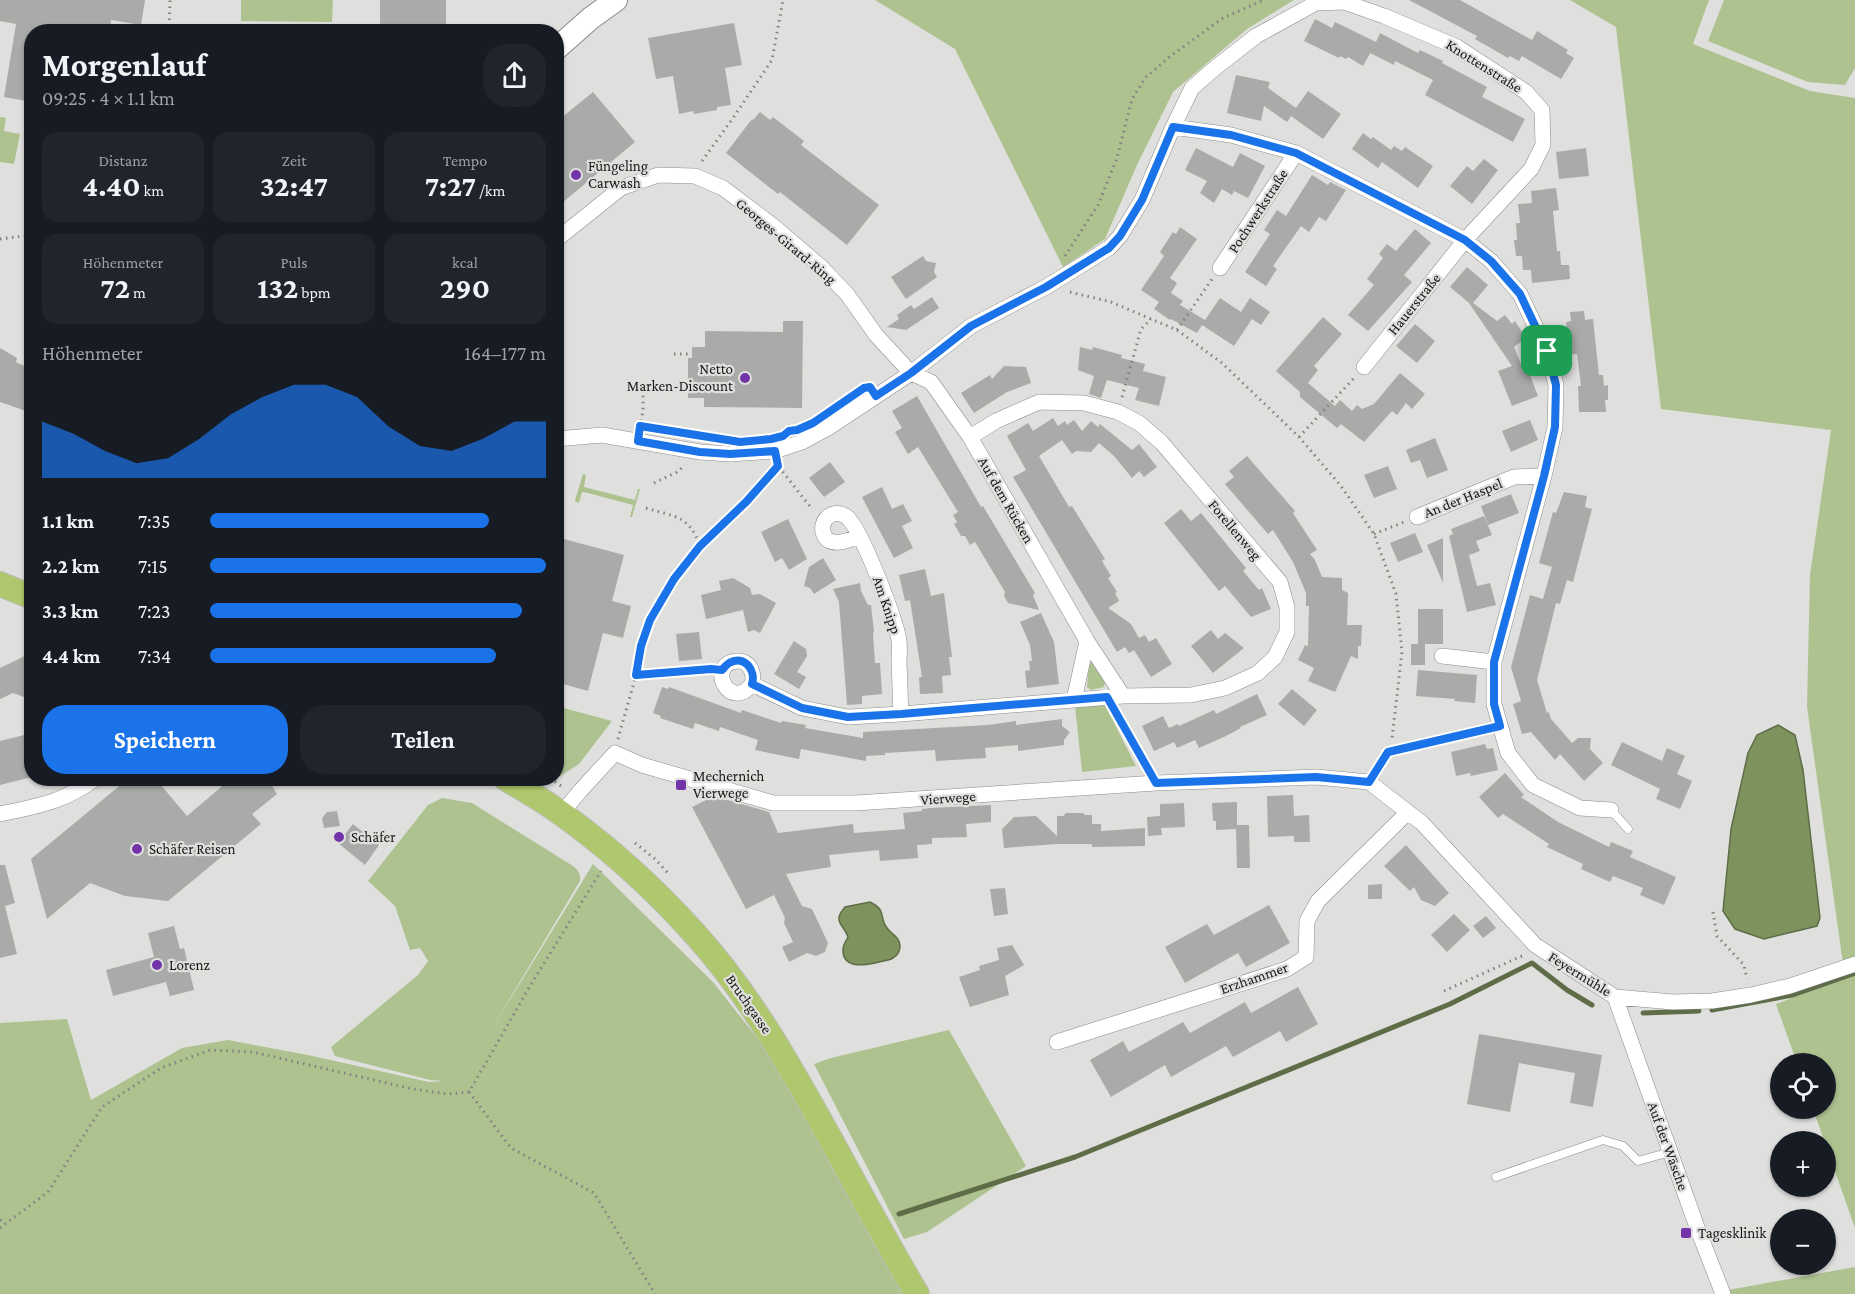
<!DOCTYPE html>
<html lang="de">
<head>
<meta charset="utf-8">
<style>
	body { margin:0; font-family:"Crimson Pro",serif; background:#20242c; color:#f1f3f6; height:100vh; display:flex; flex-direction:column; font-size:22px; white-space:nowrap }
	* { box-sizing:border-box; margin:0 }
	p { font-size:20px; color:#9ea1a6 }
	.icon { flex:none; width:33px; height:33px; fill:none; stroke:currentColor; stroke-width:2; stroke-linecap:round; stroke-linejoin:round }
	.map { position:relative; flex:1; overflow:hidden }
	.details { position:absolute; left:24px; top:24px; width:540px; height:762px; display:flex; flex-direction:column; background:#171b24; border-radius:24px; box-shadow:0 2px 4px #0004 }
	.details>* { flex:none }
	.controls { position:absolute; left:1770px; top:1053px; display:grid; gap:12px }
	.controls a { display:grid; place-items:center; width:66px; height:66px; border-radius:50%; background:#171b24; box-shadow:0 2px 4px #0004; font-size:30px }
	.pin { position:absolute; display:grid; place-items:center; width:51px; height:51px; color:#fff; margin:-26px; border-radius:12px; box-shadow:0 3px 9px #0006 }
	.round { display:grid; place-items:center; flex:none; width:63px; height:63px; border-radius:24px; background:#20242c }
	.overview { display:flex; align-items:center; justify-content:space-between; height:102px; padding:0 18px }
	h1 { font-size:33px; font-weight:700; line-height:45px }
	.metrics { display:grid; grid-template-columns:repeat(3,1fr); gap:9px; height:102px; padding:6px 18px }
	.metrics div { display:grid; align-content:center; border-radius:15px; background:#20242c; text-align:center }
	.metrics b { font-size:30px; font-weight:700 }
	.metrics small { font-size:16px; font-weight:400 }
	.metrics p { font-size:16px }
	.chart { height:168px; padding:12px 18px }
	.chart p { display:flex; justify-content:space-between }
	.chart svg { width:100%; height:108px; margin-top:6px; fill:#1a73e8; opacity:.7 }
	.action { display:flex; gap:12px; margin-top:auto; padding:12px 18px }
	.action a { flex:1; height:69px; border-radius:24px; background:#1a73e8; color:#fff; font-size:24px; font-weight:700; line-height:69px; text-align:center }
	.action a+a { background:#20242c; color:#f1f3f6 }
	ul { padding:0 18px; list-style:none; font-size:20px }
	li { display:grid; grid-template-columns:96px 72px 1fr; align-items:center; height:45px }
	li i { height:15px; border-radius:8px; background:#1a73e8 }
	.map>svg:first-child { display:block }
	.green { fill:#aec290 }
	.water { fill:#7d925d; stroke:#5e6d47; stroke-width:1.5 }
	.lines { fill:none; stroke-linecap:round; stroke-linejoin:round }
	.stream { stroke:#5e6d47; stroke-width:5 }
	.building { fill:#a9aba8 }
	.service-casing { stroke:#8b8c89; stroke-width:9 }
	.minor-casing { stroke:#8b8c89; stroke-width:16 }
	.secondary-casing { stroke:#8b8c89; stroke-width:24 }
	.primary-casing { stroke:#bebebd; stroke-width:26 }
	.path { stroke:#81817f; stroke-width:3; stroke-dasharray:1.5 4.5; stroke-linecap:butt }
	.service { stroke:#fff; stroke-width:8 }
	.minor { stroke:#fff; stroke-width:15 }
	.secondary { stroke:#fff; stroke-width:22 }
	.primary { stroke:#b0c86d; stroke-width:24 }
	.route-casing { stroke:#fff; stroke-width:12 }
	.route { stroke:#1a73e8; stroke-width:8 }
	.poi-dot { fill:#7434a9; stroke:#dfe0dd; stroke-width:2 }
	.labels { text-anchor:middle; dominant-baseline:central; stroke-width:4.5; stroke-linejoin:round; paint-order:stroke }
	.street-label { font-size:15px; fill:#161615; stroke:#dfe0dd }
	.poi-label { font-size:15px; fill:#161615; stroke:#dfe0dd; text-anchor:start }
</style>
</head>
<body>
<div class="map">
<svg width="1855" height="1294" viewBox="0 0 1855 1294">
	<rect width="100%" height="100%" fill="#dfe0dd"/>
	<!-- green -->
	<path class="green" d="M241,0H333L332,22L241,21Z
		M875,0H1294L1247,29L1173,92L1137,165L1105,239L1063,267L955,49Z
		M1570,0H1709L1693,44L1810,91L1855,98V959L1843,964L1807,707L1810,575L1831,430L1661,409L1616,27Z
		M1724,0H1855V68L1845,85L1808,82L1708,41Z
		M0,117L6,118L4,131L20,134L14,164L0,162Z
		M583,474L586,475L584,487L635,500L638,489H640L632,517H630L633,505L588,493L582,492L579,503L576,502L575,500Z
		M1089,663H1093L1105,682L1104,687L1091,690L1087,687Z
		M1104,703L1136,766L1082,772L1075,706Z
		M556,706L612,721L579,764L559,777L556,775Z
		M442,798L472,803L573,866C578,870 581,874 580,881L487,1037L593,864L713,982L788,1077L905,1294H0V1023L67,1019L91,1100L182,1048L228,1040L308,1055L429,1082L443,1081L430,1080L335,1056L331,1047L418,975L428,961L420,948L410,950L395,906L368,881L428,805Z
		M1855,975V1228L1813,1109L1826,1108V1064L1797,1063L1776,1004Z
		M949,1030L1026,1166L927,1232L904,1239L814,1064L831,1058Z
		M1855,1267V1294H1730L1728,1290Z"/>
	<!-- water -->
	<path class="water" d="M1778,725L1795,735L1803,770L1820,918L1817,926L1764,939L1735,929L1723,911L1731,829L1748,753L1757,735Z
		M870,902C888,911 878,917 887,928C892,935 900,937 900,946C900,951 898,955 893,958C888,961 881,961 875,963C863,965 842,969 843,949C843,945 846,941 848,937C843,923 832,922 845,907Z"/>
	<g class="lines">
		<!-- stream -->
		<path class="stream" d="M1712,1010L1793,995L1855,973
			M1643,1013L1699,1011
			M899,1214L1075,1157L1450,1004L1532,963L1567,990L1592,1005"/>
	</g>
	<!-- building -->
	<path class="building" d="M0,0H145L141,25L111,20L110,32H32V102L4,97L16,24L0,21Z
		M380,0H446V32H380Z
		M1409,0H1460L1532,40L1537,31L1568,50L1566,53L1574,58L1561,79L1522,56L1519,61L1510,56L1508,58L1475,39L1477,36Z
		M1315,19L1332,28L1335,22L1376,42L1380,33L1418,53L1420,50L1443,61L1442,63L1487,87L1482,97L1525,119L1513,142L1425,95L1433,80L1395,61L1394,65L1370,53L1373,48L1363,66L1348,57L1346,59L1340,56L1339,58L1304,41Z
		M734,23L742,65L725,68L731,105L717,107V110L694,114L693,111L679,114L673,76L656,79L648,38Z
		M1236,75L1270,82L1268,88L1296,108L1308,91L1341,114L1323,139L1291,116L1287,122L1264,106L1261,121L1227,113Z
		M593,92L635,142L556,208V122Z
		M760,112L770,120L773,117L804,141L801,145L879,205L847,245L780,192L778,194L726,153L752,119L753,120Z
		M1363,133L1371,139L1373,137L1391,150L1394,146L1402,151L1405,147L1433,166L1418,188L1382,162L1378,168L1352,149Z
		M1196,148L1233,167L1240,153L1265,166L1248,198L1234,191L1232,195L1222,189L1214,203L1200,193L1207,181L1185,170Z
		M1586,148L1589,176L1559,179L1556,152Z
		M1484,159L1498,170L1472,204L1450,186L1467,166L1473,171Z
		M1312,175L1328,185L1330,182L1346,190L1326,221L1319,217L1309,232L1301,226L1273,266L1277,269L1266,286L1245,272L1270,234L1264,230L1277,210L1286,216Z
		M1556,188L1559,210L1553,211L1557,251H1560L1561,265H1569L1570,279L1532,283L1531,270H1523L1522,256H1516L1514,240H1517L1516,223H1520L1518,204L1532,203L1531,191Z
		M1180,227L1197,239L1170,278L1177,283L1171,293L1183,301L1180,305L1205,320L1220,298L1241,312L1250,298L1270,312L1261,325L1252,319L1234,346L1202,325L1197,333L1171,319L1170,320L1154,309L1159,302L1141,290L1164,256L1160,252L1173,232L1176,234Z
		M1415,229L1431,243L1404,275L1412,282L1368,331L1348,315L1374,285L1367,279L1383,258L1379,254L1387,244L1396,251Z
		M923,256L926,261L936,263L934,272L937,277L906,299L891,277Z
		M1467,267L1488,285L1473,303L1497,321L1505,315L1512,324L1515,321L1526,338L1514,347L1524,372L1528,370L1538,396L1512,406L1498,371L1512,366L1469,303L1450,287Z
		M932,297L939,308L906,330L887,327L899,319L897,315L911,305L914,309Z
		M1584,311L1585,320L1593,319L1599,375H1603L1604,386L1608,385V400H1605L1606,412H1579L1578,386H1581L1577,354L1569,355L1566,322L1571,321L1570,312Z
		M1323,317L1342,334L1314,366L1318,370L1308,383L1335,406L1340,400L1352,411L1357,405L1362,409L1374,404L1400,373L1425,394L1412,409L1406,403L1397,415L1392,411L1364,442L1341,424L1337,428L1300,397V392L1276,371Z
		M783,321H803L802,408L704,407V398H688V358H692V347H705V331L783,332Z
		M1415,324L1435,341L1417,363L1396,346Z
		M1080,347L1092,350L1093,347L1122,355L1121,358L1145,364L1143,371L1166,377L1159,406L1135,400L1139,388L1107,380L1101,398L1089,394L1094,376L1078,370Z
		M0,348L17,358L16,362L32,370V413L0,402Z
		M1004,366L1026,367L1031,383L1007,392L974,413L961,393L990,375L992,379Z
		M917,396L981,507L983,506L1035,593L1033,595L1039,610L1008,603L1004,596L1005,592L975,542L970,545L965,536H961L954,524L957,522L953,515L958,512L918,447L908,454L895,432L902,428L892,411Z
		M1053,418L1058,426L1065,421L1067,425L1074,420L1082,431L1091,421L1098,427L1100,424L1132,450L1139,444L1157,467L1144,477L1139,471L1132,478L1114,456L1099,443L1091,452L1076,451L1072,454L1062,440L1039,456L1069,507L1072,506L1105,559L1102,561L1111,576L1108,578L1117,592L1115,593L1119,601L1108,608L1131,624L1139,638L1145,635L1149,642L1156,638L1172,664L1151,677L1134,650L1129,653L1125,647L1117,652L1013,477L1026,470L1007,436L1028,423L1033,431Z
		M1530,420L1538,440L1511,452L1502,431Z
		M1435,438L1448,470L1427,478L1420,460L1411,463L1406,450Z
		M1247,456L1295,511L1293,513L1317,550L1310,554L1315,560L1322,577L1342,578V590L1348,593L1347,625H1362L1361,646H1358V659L1351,656L1335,692L1308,681L1314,668L1298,660L1305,645L1308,646L1309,606H1306V593L1293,562L1273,530L1268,534L1225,484L1234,477L1229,471Z
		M830,462L845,482L824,497L809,478Z
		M1388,466L1397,489L1374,498L1364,475Z
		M882,487L892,509L903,504L912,521L902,526L913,548L894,558L862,497Z
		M1564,492L1587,496L1585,507L1592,509L1573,582L1567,580L1560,604L1556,603L1537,680L1547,713L1549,712L1551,719L1572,743L1578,738H1591L1590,749L1603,763L1584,781L1560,754L1555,760L1531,732L1522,734L1513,704L1521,701L1511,667L1530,595L1543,599L1552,567L1539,563L1553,512L1556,513Z
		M1511,494L1519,513L1488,525L1481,506Z
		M1181,509L1191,521L1201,513L1246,568L1243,571L1259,590L1262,588L1271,609L1251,617L1225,586L1219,591L1164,523Z
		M1484,516L1492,535L1476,541L1480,551L1469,555L1477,586L1490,583L1496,605L1467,612L1449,536L1453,534L1451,529Z
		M788,519L807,559L789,570L782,558L775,562L761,532Z
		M1415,533L1423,552L1398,562L1390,543Z
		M560,538L624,555L612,601L631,606L623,638L603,633L588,691L556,682V539L560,540Z
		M1443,538V583L1427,545Z
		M823,558L836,580L814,594L810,588L804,586L809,567Z
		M925,569L931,596L944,593L952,657H949L951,675L942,676L943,693L920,694L919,677H922L910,600L905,601L899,575Z
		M733,578L750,588L752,595L760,594L776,603L760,633L754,630L748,632L743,610L706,619L701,595L721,590L719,581Z
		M860,583L861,591L868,605H871L874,632L873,633L875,663H880L882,694L862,696V704L847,705L839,602L833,589Z
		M1418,609H1443V644H1425V665H1411V644H1418Z
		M1041,613L1054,642L1059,684L1027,688L1025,671L1030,670L1029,661H1032L1030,645L1020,622Z
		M1211,630L1218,639L1225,633L1244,648L1213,673L1191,646Z
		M699,632L702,659L679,661L676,634Z
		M794,641L806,649L807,656L797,672L806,677L799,689L774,674Z
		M27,655L29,661L32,662V700L13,693L0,699V668Z
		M1418,670L1477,675L1475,703L1454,701L1455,699L1416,696Z
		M662,687L668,689L669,687L741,713L742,710L781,723L782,721L806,725L805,728L863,738V732L988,725L1016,721V725L1062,719V726L1070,732L1064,740V745L1018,751V745L985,748L986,758L936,761L935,750L885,753V755L866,756V761L801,749L799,759L755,750L758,740L720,727L719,731L695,723L693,729L660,718L661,716L653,713Z
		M1292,689L1317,710L1304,726L1278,704Z
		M1257,694L1267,715L1240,727L1241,728L1226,736L1199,748L1195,740L1177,748L1174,742L1154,751L1142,726L1163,716L1169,728L1178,724L1179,726L1214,710L1216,714Z
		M32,733V777L0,785V741Z
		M1622,742L1662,761L1667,748L1685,756L1677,774L1692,781L1680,809L1656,799L1660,789L1611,765Z
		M1485,744L1487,749L1493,748L1498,770L1471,776L1470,773L1456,776L1451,752Z
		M1505,773L1524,795L1521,797L1558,822L1609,847L1611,842L1633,851L1630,857L1676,877L1664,905L1640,895L1643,888L1613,876L1610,882L1581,869L1583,864L1547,847L1549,844L1503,814L1498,818L1479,797Z
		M129,778H155L187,816L226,783L228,778H267L277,794L252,814L261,824L168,901L125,896L90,883L47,919L31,859Z
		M1293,795L1294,816L1309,815L1310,842H1294V836L1268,837L1267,796Z
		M714,796L769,812L778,833L853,824L854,833L905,829L903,813L922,811V809L930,808L991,805V822L966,824L967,837L932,838V844L917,845L918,858L880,861L879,850L829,855L831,867L786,874L802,906L812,909L828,943L825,952L816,956L807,953L789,962L782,947L793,942L784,923L785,918L774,895L746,909L692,807Z
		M1237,802V825H1249L1250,868H1237L1236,829L1216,830V821H1213L1212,803Z
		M1184,803L1185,827L1161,828L1162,835L1148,836L1147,817L1160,816V804Z
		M337,811L340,826L324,828L322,818L327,812Z
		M1066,813H1083L1085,815H1092V824H1101V831L1145,828V846L1092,847V844H1057L1004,848L1002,829L1014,817L1036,816L1057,836V816H1063Z
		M353,824L379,845L365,865L338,843Z
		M1406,845L1449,893L1435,906L1421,900L1414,887L1410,891L1384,866Z
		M0,865H5L15,903L5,906L17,954L0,958Z
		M1382,884V899H1368V885Z
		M1005,888L1008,914L994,916L990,889Z
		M1269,905L1290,943L1246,967L1238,953L1185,983L1165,947L1207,924L1214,935Z
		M1454,914L1470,930L1447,952L1431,935Z
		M1486,916L1496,928L1483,938L1473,926Z
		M174,926L180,949L184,948L194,990L170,996L166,982L113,996L106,970L154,957L148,933Z
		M1012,945L1024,965L1005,976L1009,995L970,1007L959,977L980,970L979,966L999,960L997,948Z
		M1298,987L1318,1024L1286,1042L1280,1031L1233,1057L1226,1046L1171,1077L1165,1065L1111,1097L1090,1060L1123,1041L1129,1052L1183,1022L1190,1033L1245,1002L1251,1013Z
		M1479,1034L1602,1055L1593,1107L1570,1103L1575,1073L1519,1063L1510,1112L1467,1104Z"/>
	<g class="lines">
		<!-- service casing -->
		<g class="service-casing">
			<path id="service" d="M1388,752L1500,726
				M1611,810L1628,829
				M1496,1177L1603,1140L1623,1146L1638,1161L1670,1152"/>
		</g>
		<!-- minor casing -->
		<g class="minor-casing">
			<path id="minor" d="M1173,127L1192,88L1215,68L1256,36L1316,3L1344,2L1384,16L1457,47L1526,92L1542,110L1543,145L1531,169L1465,240L1364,367
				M556,240L621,188L658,175L695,176L723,188L772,225L820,266L847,294L876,335L911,373L931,382L970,437L1087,641L1123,696
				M1220,268L1296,153
				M556,439L602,435L700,452L730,454L775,451L802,442L828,428L911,373L971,326L1046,287L1109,248L1120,236L1142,200L1173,127L1231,135L1296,153L1465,240L1491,261L1520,294L1547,351L1556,385L1555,427L1544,476L1494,662V704L1508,753L1533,785L1580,808L1611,810
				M1417,517L1514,477L1544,476
				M859,536C848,541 827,549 823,532C822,528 823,522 826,519C831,512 840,512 847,517C862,530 895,618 899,640C900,648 899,656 899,663C900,680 900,697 901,714
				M1442,656L1494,662
				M752,684C730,713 705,664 737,661C750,660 755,674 752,684L802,708L848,717L901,714L1123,696L1191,695L1225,688L1258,673L1275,657L1287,632V607L1280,582L1162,443L1139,423L1118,412L1084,403L1039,402L996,421L970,437
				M1074,700L1087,641
				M0,814C37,806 65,802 96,778
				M561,814L581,790L615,753L642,765L773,803H856L1156,783L1316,777L1369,782L1422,823L1535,945L1615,997L1673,1002L1712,1001L1751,995L1790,986L1855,964
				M1615,997L1698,1230L1723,1294
				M1057,1042L1287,969L1306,957L1307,921L1318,901L1408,812"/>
		</g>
		<!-- secondary casing -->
		<g class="secondary-casing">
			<path id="secondary" d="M556,49L591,18L616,0"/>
		</g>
		<!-- primary casing -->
		<g class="primary-casing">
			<path id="primary" d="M0,584L32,597
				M505,778C521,788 537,797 552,807C604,843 652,886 695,934C753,998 795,1075 837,1151C863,1199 889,1247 917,1294"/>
		</g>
		<!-- path -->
		<path class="path" d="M169,32L170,0
			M702,161L733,118L772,60L783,0
			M0,239L32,235
			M1065,256L1098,205L1117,158L1132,99L1146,77L1168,58L1223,18L1264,0
			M1070,292L1111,302L1177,330L1222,363L1299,437L1341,486L1374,534L1396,594L1402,652L1392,738
			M1177,330L1212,279
			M674,354H692
			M1122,397L1141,329L1151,319
			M640,427L643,411V384
			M1299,437L1355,377
			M779,467L812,509
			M654,483L677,472L685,465
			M646,508C675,517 689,515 700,546
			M1374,534L1404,522
			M636,675L708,669
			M1116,712L1148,769
			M618,739L636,675L641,647L650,620L674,579L700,546L746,502L777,467
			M550,778L561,786
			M635,843L655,859L668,873
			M1713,912L1717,936L1744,965L1747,979
			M1444,991L1524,955
			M469,1092L511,1148L594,1193L655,1294
			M0,1220L5,1223
			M0,1228L48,1192L102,1107L161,1068L210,1050L253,1052L413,1089L448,1094L469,1092L530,986L601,871"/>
		<!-- service -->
		<use href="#service" class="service"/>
		<!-- minor -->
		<use href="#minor" class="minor"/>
		<!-- secondary -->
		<use href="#secondary" class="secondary"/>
		<!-- primary -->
		<use href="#primary" class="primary"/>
	</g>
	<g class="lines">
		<!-- route casing -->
		<g class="route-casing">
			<path id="route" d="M1173,127L1231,135L1296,153L1465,240L1491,261L1520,294L1547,351L1556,385L1555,427L1544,476L1494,662V704L1500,726L1388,752L1369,782L1316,777L1156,783L1107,697L901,714L848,717L802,708L752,684C756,671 745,654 729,663C728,663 723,669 722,670L711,669L636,675L641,646L650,620L674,579L700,546L746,502L778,466L775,451L730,454L700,452L638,441L640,426L740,442L771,439L783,436L789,431L797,430L813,423L864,388L870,387L876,396L911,373L971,326L1046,287L1109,248L1120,236L1142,200Z"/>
		</g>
		<!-- route -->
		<use href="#route" class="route"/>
	</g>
	<!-- markers -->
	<g class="poi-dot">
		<circle cx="576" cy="175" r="6"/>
		<circle cx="745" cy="378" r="6"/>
		<rect x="675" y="779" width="12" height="12" rx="3"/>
		<circle cx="339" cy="837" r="6"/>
		<circle cx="137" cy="849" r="6"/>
		<circle cx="157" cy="965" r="6"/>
		<rect x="1680" y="1227" width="12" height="12" rx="3"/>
	</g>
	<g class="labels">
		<!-- street labels -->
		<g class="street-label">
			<text transform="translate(1484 66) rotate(32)">Knottenstraße</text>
			<text transform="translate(1258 211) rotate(-57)">Pochwerkstraße</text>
			<text transform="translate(786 241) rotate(40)">Georges-Girard-Ring</text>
			<text transform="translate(1414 304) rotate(-51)">Hauerstraße</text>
			<text transform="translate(1463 498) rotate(-22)">An der Haspel</text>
			<text transform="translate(1006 500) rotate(60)">Auf dem Rücken</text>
			<text transform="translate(1235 530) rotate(50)">Forellenweg</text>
			<text transform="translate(887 605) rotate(71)">Am Knipp</text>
			<text transform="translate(948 798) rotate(-4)">Vierwege</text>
			<text transform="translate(1580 974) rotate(32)">Feyermühle</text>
			<text transform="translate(1254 978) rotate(-19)">Erzhammer</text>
			<text transform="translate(749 1004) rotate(55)">Bruchgasse</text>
			<text transform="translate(1668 1146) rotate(70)">Auf der Wäsche</text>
		</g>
		<!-- poi labels -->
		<g class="poi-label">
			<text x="588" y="166">Füngeling<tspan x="588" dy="17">Carwash</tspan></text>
			<text x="733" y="369" text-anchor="end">Netto<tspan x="733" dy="17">Marken-Discount</tspan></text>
			<text x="693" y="776">Mechernich<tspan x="693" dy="17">Vierwege</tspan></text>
			<text x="351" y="837">Schäfer</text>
			<text x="149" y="849">Schäfer Reisen</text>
			<text x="169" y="965">Lorenz</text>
			<text x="1698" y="1233">Tagesklinik</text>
		</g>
	</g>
</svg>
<div class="controls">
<a><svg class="icon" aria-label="locate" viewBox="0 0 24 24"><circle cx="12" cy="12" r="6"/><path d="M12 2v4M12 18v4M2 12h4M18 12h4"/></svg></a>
<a>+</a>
<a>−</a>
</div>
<div class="pin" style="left:1547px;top:351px;background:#1e9e55"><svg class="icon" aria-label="arrive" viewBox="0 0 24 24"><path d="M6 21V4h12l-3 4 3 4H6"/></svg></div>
<section class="details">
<div class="overview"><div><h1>Morgenlauf</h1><p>09:25 · 4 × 1.1 km</p></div><a class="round"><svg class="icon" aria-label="share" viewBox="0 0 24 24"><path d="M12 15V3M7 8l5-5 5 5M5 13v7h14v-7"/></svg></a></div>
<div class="metrics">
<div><p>Distanz</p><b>4.40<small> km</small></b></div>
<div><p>Zeit</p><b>32:47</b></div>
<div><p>Tempo</p><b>7:27<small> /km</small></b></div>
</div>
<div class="metrics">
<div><p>Höhenmeter</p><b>72<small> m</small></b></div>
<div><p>Puls</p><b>132<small> bpm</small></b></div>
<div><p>kcal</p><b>290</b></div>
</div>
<div class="chart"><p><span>Höhenmeter</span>164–177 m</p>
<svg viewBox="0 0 160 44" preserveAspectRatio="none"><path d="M0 44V21L10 26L20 33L30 38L40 36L50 28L60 18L70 11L80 6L90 6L100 11L110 23L120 31L130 33L140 28L150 21L160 21V44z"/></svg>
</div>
<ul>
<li><b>1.1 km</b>7:35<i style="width:83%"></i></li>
<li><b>2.2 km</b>7:15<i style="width:100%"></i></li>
<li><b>3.3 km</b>7:23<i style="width:93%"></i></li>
<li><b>4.4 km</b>7:34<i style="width:85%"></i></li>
</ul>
<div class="action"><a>Speichern</a><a>Teilen</a></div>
</section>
</div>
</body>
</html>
